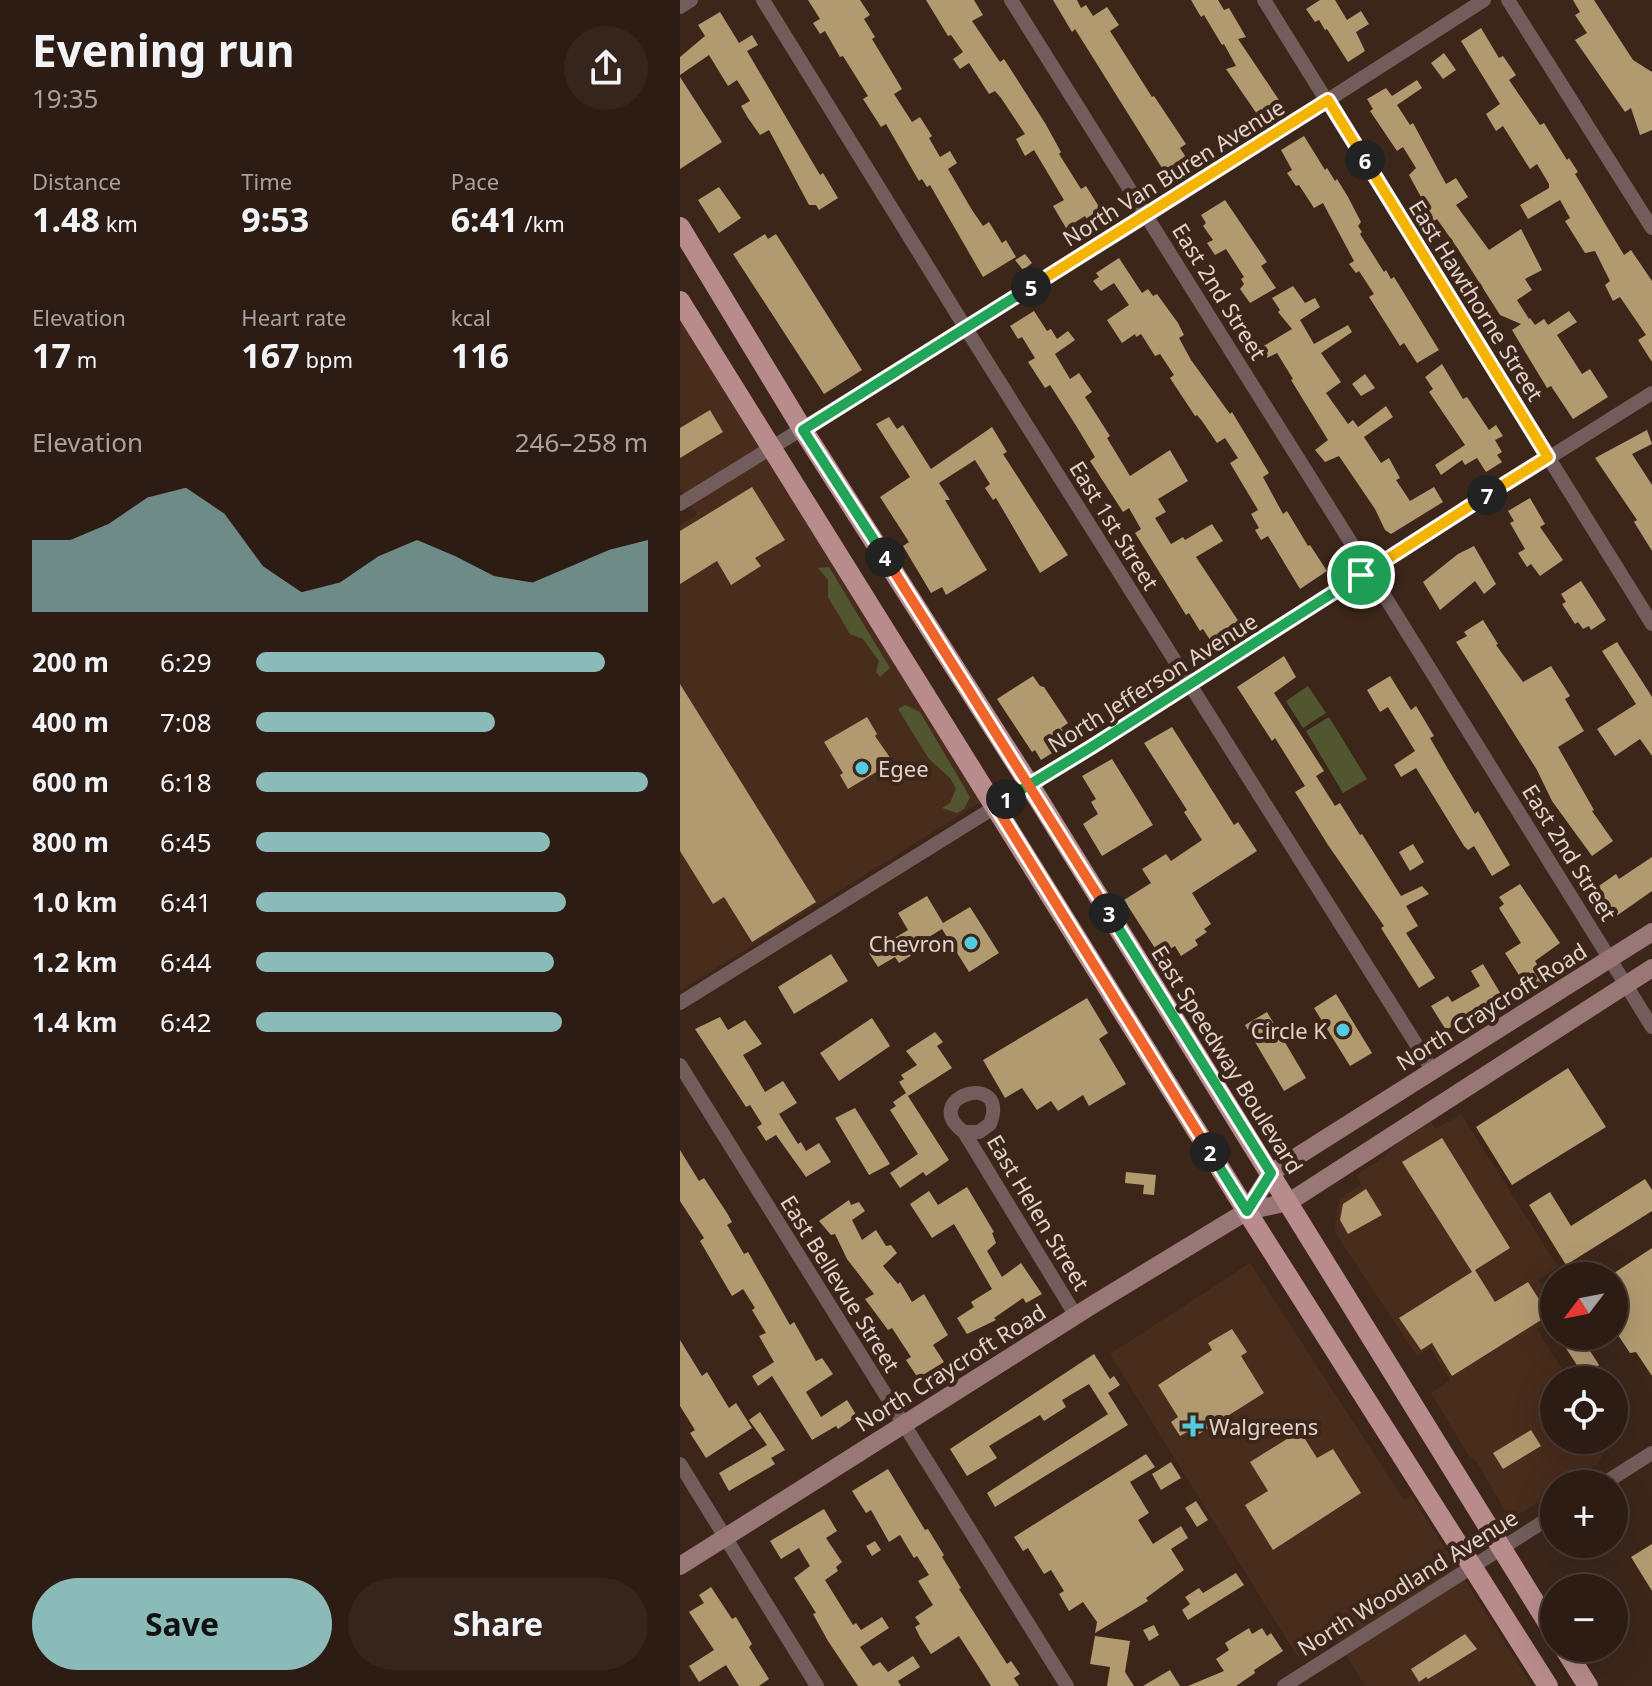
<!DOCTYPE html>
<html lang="en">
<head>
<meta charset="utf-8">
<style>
	body { margin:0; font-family:"Noto Sans",sans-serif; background:#35251d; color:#f1f3f6; height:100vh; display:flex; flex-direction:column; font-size:30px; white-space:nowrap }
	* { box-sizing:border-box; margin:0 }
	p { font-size:26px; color:#a7a1a0 }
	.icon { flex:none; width:44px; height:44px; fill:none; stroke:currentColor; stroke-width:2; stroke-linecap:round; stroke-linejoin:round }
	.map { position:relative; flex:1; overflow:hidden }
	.drawer { display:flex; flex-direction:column; background:#2d1c14; width:680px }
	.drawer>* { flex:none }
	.needle { width:52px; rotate:238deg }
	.fabs { position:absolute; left:860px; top:1262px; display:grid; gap:16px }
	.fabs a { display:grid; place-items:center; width:88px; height:88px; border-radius:50%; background:#2d1c14; box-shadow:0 8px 32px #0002,0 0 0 2px #483a34; font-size:40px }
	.pin { position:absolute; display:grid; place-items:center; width:68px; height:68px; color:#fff; margin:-34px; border:4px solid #fff; border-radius:50%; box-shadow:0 2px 8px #0007 }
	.km { position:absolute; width:40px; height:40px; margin:-20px; border-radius:50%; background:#222; color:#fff; font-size:22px; line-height:40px; text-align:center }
	.round { display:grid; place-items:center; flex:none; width:84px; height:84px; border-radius:42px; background:#35251d }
	.summary { display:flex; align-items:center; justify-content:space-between; height:136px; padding:0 32px }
	h1 { font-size:44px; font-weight:700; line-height:60px }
	.metrics { display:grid; grid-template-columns:repeat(3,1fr); gap:12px; height:136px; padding:8px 32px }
	.metrics div { display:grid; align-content:center }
	.metrics b { font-size:34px; font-weight:700 }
	.metrics small { font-size:22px; font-weight:400 }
	.metrics p { font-size:22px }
	.chart { height:224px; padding:16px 32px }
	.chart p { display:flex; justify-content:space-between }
	.chart svg { width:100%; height:144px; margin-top:8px; fill:#8bbbb9; opacity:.7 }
	.action { display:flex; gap:16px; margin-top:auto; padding:16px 32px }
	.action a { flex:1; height:92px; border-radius:48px; background:#8bbbb9; color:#111; font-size:32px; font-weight:700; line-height:92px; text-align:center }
	.action a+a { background:#35251d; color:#f1f3f6 }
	ul { padding:0 32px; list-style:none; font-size:26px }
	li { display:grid; grid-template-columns:128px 96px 1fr; align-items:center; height:60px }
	li i { height:20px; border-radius:10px; background:#8bbbb9 }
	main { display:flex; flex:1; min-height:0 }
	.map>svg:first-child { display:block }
	.built { fill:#482c1c }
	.green { fill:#525630 }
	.building { fill:#b29a70 }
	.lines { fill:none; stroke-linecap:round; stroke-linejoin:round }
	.minor { stroke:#725c5c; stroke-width:14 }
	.secondary { stroke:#977; stroke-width:18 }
	.primary { stroke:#b88b8c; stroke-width:20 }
	.split-1-casing { stroke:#fff; stroke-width:16 }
	.split-2-casing { stroke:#fff; stroke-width:16 }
	.split-3-casing { stroke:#fff; stroke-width:16 }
	.split-4-casing { stroke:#fff; stroke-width:16 }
	.split-5-casing { stroke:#fff; stroke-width:16 }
	.split-6-casing { stroke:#fff; stroke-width:16 }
	.split-7-casing { stroke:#fff; stroke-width:16 }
	.split-8-casing { stroke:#fff; stroke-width:16 }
	.split-1 { stroke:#22a559; stroke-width:10 }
	.split-2 { stroke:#f0652b; stroke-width:10 }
	.split-3 { stroke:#22a559; stroke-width:10 }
	.split-4 { stroke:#f0652b; stroke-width:10 }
	.split-5 { stroke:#22a559; stroke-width:10 }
	.split-6 { stroke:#f5b400; stroke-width:10 }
	.split-7 { stroke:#f5b400; stroke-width:10 }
	.split-8 { stroke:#f5b400; stroke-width:10 }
	.poi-dot { fill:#54cade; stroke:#3c261a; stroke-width:3 }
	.labels { text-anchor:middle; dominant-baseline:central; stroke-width:8; stroke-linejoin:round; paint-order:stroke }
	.street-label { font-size:22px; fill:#e1d2ca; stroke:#3c261a }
	.poi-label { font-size:22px; fill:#e1d2ca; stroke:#3c261a; text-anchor:start }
</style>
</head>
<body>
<main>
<section class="drawer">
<div class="summary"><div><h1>Evening run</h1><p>19:35</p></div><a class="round"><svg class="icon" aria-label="share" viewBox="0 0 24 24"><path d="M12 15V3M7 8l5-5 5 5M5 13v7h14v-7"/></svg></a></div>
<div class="metrics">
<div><p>Distance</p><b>1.48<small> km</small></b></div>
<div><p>Time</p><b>9:53</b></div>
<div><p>Pace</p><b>6:41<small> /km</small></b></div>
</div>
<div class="metrics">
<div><p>Elevation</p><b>17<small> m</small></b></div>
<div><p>Heart rate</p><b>167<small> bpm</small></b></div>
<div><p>kcal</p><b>116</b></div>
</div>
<div class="chart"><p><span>Elevation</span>246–258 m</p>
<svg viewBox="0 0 160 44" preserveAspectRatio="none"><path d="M0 44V22L10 22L20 17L30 9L40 6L50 14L60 30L70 38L80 35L90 27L100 22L110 27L120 33L130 35L140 30L150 25L160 22V44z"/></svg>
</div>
<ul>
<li><b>200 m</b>6:29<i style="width:89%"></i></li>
<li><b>400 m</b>7:08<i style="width:61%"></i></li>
<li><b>600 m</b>6:18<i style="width:100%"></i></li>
<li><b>800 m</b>6:45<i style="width:75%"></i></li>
<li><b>1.0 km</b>6:41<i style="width:79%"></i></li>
<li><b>1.2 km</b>6:44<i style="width:76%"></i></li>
<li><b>1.4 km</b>6:42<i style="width:78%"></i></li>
</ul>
<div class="action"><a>Save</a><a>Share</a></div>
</section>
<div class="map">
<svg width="972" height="1686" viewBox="0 0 972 1686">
	<rect width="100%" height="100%" fill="#3c261a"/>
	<!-- built -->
	<path class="built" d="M0,320L301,802L0,991V525L17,515L0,488Z
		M781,1114L878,1267L858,1280L874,1305V1318L857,1329L889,1380H874V1440H927L929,1443L918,1464L886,1484H874V1492L838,1515L824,1509L795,1459L789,1456L751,1393L770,1380L750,1348L737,1356L654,1231L659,1199L681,1185L676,1175L704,1157L716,1144L751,1122L756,1129Z
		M570,1263L724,1500L732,1496L852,1686H685L653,1634L617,1656L430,1354Z"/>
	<!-- green -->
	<path class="green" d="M149,567L210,668L200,677L196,672L199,661L183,639L170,634L148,597V580L138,568Z
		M628,686L646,713L623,728L606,701Z
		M225,705L240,712L290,797L284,809L277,813L262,808L270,803L276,788L270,778L249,759L218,709Z
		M649,717L687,779L663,793L626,731Z"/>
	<!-- building -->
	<path class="building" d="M128,0H180L190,15L184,19L195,37L192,39L222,89L214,94L232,122L240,117L252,136L249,138L260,157L270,151L277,163L268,169L292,210L303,226L309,222L322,243L326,240L336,257L303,277L250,185L247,187L242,179L239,181L206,124L201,127L183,99L188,96L163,56L160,57L145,31L140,34L133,23L140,19Z
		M246,0H294L303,15L292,21L320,62L324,59L365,123L381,152L379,154L401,189L406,186L423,213L409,222L405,216L386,228L373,206L384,200L354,150L345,156L336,139L345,134L321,98L315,91L309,94L289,63L280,69L273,59L283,52L271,35L268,36Z
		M373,0H397L401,8L406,5L413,16L427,7L439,25L430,31L472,97L474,96L506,144L500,148L509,162L487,176L395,29L392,32Z
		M511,0H538L544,10L549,8L566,37L558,39L601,103L579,117L546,69L556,66L544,44L542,45L524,15L521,17Z
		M640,0H655L667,20L681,11L689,24L676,32L685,51L668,62L647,29L645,30L639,20L635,22L626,9Z
		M893,0H914L953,60L972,72V130L960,135L951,108L945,112L895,40L907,33L895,15L900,12Z
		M40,12L59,43L72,35L78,45L67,51L140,175L143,173L158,198L139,210L136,205H129L89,130L80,135L68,118L61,106L70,101L57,80L48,86L29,55L0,75V57L25,36L18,25Z
		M801,28L819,58L823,56L836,75L829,80L860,125L864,123L887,160L889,158L898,172L895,174L944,255L951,250L972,281V362L958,340L966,335L940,297L933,301L925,285L930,281L915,251L905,253L885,221L890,218L880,200L848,219L840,205L869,188V184L857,164L850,169L823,126L816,131L806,114L820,104L781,41Z
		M764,53L776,70L763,79L751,63Z
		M0,77L42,142L0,169Z
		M737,80L742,88L717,105L730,125L733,123L766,184L776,178L788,197L776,205L809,250L841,229L862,270L845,279L852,290L837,300L849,319L850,318L855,325L864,319L868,325L889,311L897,322L877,335L902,374L910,369L928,397L893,419L871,386L867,388L832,330L841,324L820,315L778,249L757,219L754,221L729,175L736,168L723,147L717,151L690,111L693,109L687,99L706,88L712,96Z
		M624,136L645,170L647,168L655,181L657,179L668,197L681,222L678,226L682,232L680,234L704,272L706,270L711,279L714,277L759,350L737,363L724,343L720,346L689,297L694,294L679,271L676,273L669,264L674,261L643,203L634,208L619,185L616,186L607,173L612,170L601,150Z
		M39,187L61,218L39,233L18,200Z
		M545,200L587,262L581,266L596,288L570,303L560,289L564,284L561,279L564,277L546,249L535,255L527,243L533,240L523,226L526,223L521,215Z
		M85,234L88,239L96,234L182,370L144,394L53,254Z
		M345,254L352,263L343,270L335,260Z
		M439,258L462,293L468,289L473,296L477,294L498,323L504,335L499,338L511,360L550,414L552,412L589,473L583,477L603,514L607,511L628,546L630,545L647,571L620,589L588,536L581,540L575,530L579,528L571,514L578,510L550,463L558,458L545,438L537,443L522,421L517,415L515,416L490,378L494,375L480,354L475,356L461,334L456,337L455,334L442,343L427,320L449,305L434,283L421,291L413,281L419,277L416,273Z
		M613,286L625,303L635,298L640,307L620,320L634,344L668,325L672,332L641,353L661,382L646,393L668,424L673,420L678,427L706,406L713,417L684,437L701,463L709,458L720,478L716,480L730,501L754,487L763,502L711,534L705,530L695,509L659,456L645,462L635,450L648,440L611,380L613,379L597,353L587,358L582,347L612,329L598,312L600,310L592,298Z
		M354,311L367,331L371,329L377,339L388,331L395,340L375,354L390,379L399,373L412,392L405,397L430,436L427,438L450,476L490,450L508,481L478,499L486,512L475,518L491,544L503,537L505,540L532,524L543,541L516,557L561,625L532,643L523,629L520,631L509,613L506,615L455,533L461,529L449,508L443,512L410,461L415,457L395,424L370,385L365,388L348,362L355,358L342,337L338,339L330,326Z
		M762,364L783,399L787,397L809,430L816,425L823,436L815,440L822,452L817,455L822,462L806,472L797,458L785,465L782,460L761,475L755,465L785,445L749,392L753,389L745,377Z
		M685,374L695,388L681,396L672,384Z
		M30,410L43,432L0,458V428Z
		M209,417L217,429L223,425L251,469L312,427L327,452L323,454L388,555L360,573L316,498L313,500L305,488L310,484L295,460L259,483L270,500H265L307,570L266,595L262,587L251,593L223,546L229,542L200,497L230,477L196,424Z
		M967,430L972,444L952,454L972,485V551L954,522L957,520L915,458Z
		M72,487L105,540L75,558L81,566L51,585L37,561L0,584V531Z
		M850,498L865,524L860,527L883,560L860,576L851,564L847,567L838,553L845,549L830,523L834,521L828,511Z
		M794,546L816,584L804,594L795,581L760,610L743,582L778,554Z
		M901,581L926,620L911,630L909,626L903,629L898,622L895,624L882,604L886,602L881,594Z
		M803,620L818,644L816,645L843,682L871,666L890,696L885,699L904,731L878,747L914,810L912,811L933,841L912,856L872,801L857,770L776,642L787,636L784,632Z
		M937,642L972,697V756L960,739L935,756L917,729L956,704L922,651Z
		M604,656L616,677L594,693L644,771L636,776L655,806L660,803L680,835L682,834L721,896L742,886L749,894L726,906L738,926L726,933L755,978L739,988L701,928L704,926L648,845L615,792L625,786L595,738L592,741L557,687Z
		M353,676L360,686L364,687L388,723L381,728L390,742L361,760L355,750L352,752L317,699Z
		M710,676L731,710L736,706L754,736L750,738L768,769L795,814L798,811L830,865L812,876L794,846L788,850L784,846L736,768L721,777L714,765L735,751L708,707L700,712L687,690Z
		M0,684L136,902L72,942L44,897L33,904L0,851Z
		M187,717L197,734L195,736L213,762L168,789L160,775L163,773L144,742Z
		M492,727L554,825L558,822L577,851L512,893L531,924L524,929L527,932L515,940L518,945L501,956L495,946L480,956L444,900L471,883L462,869L486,854L491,861L522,840L504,812L507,810L464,743Z
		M432,759L473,825L422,856L403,824L418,814L411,802L416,799L402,776Z
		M733,844L744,862L730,871L719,852Z
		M972,857V891L935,917L916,888L936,874L939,879Z
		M840,884L880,943L855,961L867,980L849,991L825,953L841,943L819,908L824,904L819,897Z
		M247,896L263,923L290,907L319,953L289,972L262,929L239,943L242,949L219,963L215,957L198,967L189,953L228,930L218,913Z
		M151,954L168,981L114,1014L98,987Z
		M803,964L822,996L766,1030L751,1006L768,996L772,1002L800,986L791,971Z
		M656,994L692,1053L670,1066L634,1008Z
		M407,998L428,1033L419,1039L446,1084L409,1106L403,1095L378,1111L371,1101L357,1110L342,1088L325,1098L303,1060Z
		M587,1012L626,1078L604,1091L565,1025Z
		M40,1017L48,1030L65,1020L82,1044L63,1055L71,1068L85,1092L103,1081L117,1103L99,1114L118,1144L121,1142L126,1151L139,1143L151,1162L126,1177L96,1135L86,1141L77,1127L82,1124L70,1105L66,1107L15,1029Z
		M192,1018L210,1046L159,1081L140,1053Z
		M255,1032L263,1042L257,1046L272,1068L228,1096L219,1082L224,1079L221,1075L237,1065L226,1051Z
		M888,1068L926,1127L832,1185L796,1127Z
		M226,1093L269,1160L246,1176L243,1172L220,1188L210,1173L238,1154L210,1110L216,1106L213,1102Z
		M175,1108L210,1164L189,1175L155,1118Z
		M762,1138L830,1248L792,1272L722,1162Z
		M0,1150L19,1181L24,1178L47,1213L52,1222L47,1225L64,1254L68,1252L110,1325L114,1322L136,1361L142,1358L153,1374L126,1392L141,1417L167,1400L177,1416L158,1429L156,1426L132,1440L92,1376L78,1386L72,1376L94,1362L79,1336L86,1333L72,1310L75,1308L63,1289L52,1296L20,1241L24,1238L0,1201Z
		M446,1172L476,1175L474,1195L463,1194L464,1185L445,1183Z
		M965,1179L972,1190V1211L886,1265L849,1205L870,1192L891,1226Z
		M287,1187L314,1232L312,1233L316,1243L307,1251L322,1277L341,1263L362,1294L346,1303L343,1298L314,1318L316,1320L287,1334L277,1318L294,1307L291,1302L312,1289L274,1224L252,1238L230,1204L249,1191L258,1205Z
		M686,1189L702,1215L668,1234L660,1220L663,1204Z
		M169,1200L171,1205L179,1202L185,1211L172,1220L182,1240L196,1230L206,1246L211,1245L217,1253L203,1266L218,1284L220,1282L232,1302L244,1294L268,1335L253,1345L264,1362L238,1378L226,1360L231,1357L212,1328L208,1330L185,1299L194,1294L167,1259L155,1234L151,1235L139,1221Z
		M972,1248V1376L956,1352L950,1353L934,1329L940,1326L934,1317V1273Z
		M795,1270L815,1302L848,1282L869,1315L772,1376L752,1343L741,1350L719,1318Z
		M552,1329L567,1352L561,1356L584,1393L511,1439L507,1432L500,1436L491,1422L498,1417L478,1385L532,1350L528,1343Z
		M878,1336H891L897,1348L905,1343L919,1365L906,1379Z
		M0,1340L22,1376L27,1372L49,1408L56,1403L72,1428L26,1458L10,1433L15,1430L0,1406Z
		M414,1354L430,1379L434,1376L440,1385L428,1393L448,1425L315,1507L307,1493L428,1414L409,1384L382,1400L386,1407L364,1421L360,1415L309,1446L317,1458L287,1476L270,1449Z
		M80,1412L105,1450L91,1458L95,1464L49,1491L39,1473L87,1445L69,1420Z
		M851,1430L861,1446L823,1469L813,1453Z
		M620,1431L637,1458L653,1449L681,1493L593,1550L565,1505L588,1491L570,1462Z
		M466,1454L475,1467L450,1482L469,1513L458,1520L473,1544L501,1526L508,1538L491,1549L504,1570L466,1598L468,1601L415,1633L417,1622L403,1602L389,1611L379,1594L384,1591L371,1570L364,1574L348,1548L343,1551L334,1537Z
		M491,1462L501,1478L481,1490L472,1474Z
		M208,1469L245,1530L248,1529L264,1555L262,1557L281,1588L279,1589L327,1664L331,1661L340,1674L334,1678L339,1686H311L279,1636L251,1654L240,1637L235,1627L240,1624L235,1617L253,1605L238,1581L249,1575L237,1556L234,1558L220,1535L209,1542L191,1510L186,1513L172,1491Z
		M516,1501L528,1520L517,1527L505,1508Z
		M144,1509L157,1531L146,1538L162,1562L156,1567L158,1571L145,1580L173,1625L176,1623L181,1630L202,1617L209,1628L180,1647L193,1666L200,1662L208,1672L233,1656L240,1667L218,1681L221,1686H178L148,1641L133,1614L136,1613L114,1578L130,1566L119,1548L101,1559L90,1541Z
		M195,1541L201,1550L192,1556L186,1546Z
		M972,1544V1591L951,1557Z
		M556,1573L564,1585L508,1620L502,1610L510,1604L505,1597L519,1588L523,1593Z
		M31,1587L52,1619L56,1617L72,1644L69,1647L89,1679L79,1686H59L46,1665L19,1682L9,1666L34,1650L9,1612L24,1603L19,1595Z
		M474,1625L479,1635L469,1641L463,1630Z
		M569,1628L572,1634L582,1628L587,1636L591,1633L603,1651L574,1670L575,1673L556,1686H508L544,1671L536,1659L549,1650L545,1643Z
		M785,1634L797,1649L748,1679L746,1677L739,1682L731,1669Z
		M415,1636L450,1641L445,1672L454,1686H427L430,1667L410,1664Z
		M490,1670L500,1686H463Z"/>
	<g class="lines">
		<!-- minor -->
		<path class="minor" d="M83,0L285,327L753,1071
			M331,0L685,565
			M584,0L972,624
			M828,0L972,228
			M0,7L11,0
			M0,504L467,216L804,0
			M695,567L972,393
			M694,579L972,1027
			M0,1003L413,746L681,575
			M0,1065L387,1686
			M284,1132H299L310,1124C331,1069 237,1097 284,1132L396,1316
			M0,1464L137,1686
			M923,1484L972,1453
			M604,1686L874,1515"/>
		<!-- secondary -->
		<path class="secondary" d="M567,1211L591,1173L972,932
			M0,1566L414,1304L567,1211L609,1202L972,968"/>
		<!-- primary -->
		<path class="primary" d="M0,227L123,430L349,784L874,1633
			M0,301L576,1226L868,1686
			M884,1648L908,1686"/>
	</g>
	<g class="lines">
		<!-- split-1 casing -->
		<g class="split-1-casing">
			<path id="split-1" d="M326,799L413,746L681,575"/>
		</g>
		<!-- split-2 casing -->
		<g class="split-2-casing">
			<path id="split-2" d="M326,799L315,805L530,1152"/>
		</g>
		<!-- split-3 casing -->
		<g class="split-3-casing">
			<path id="split-3" d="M429,913L591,1173L567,1211L530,1152"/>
		</g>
		<!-- split-4 casing -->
		<g class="split-4-casing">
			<path id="split-4" d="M205,557L429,913"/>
		</g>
		<!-- split-5 casing -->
		<g class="split-5-casing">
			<path id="split-5" d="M205,557L123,430L351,287"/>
		</g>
		<!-- split-6 casing -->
		<g class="split-6-casing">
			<path id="split-6" d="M351,287L648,100L685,160"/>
		</g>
		<!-- split-7 casing -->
		<g class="split-7-casing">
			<path id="split-7" d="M685,160L868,457L807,495"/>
		</g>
		<!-- split-8 casing -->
		<g class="split-8-casing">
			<path id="split-8" d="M681,575L687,581L694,579L697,574L695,567L807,495"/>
		</g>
		<!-- split-1 -->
		<use href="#split-1" class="split-1"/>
		<!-- split-2 -->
		<use href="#split-2" class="split-2"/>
		<!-- split-3 -->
		<use href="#split-3" class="split-3"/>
		<!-- split-4 -->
		<use href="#split-4" class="split-4"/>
		<!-- split-5 -->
		<use href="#split-5" class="split-5"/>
		<!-- split-6 -->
		<use href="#split-6" class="split-6"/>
		<!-- split-7 -->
		<use href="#split-7" class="split-7"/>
		<!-- split-8 -->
		<use href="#split-8" class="split-8"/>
	</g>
	<!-- markers -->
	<g class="poi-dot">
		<circle cx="182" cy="768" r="8"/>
		<circle cx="291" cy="943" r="8"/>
		<circle cx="663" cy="1030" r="8"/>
		<path d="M509 1414h8v8h8v8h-8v8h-8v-8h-8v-8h8z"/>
	</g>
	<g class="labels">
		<!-- street labels -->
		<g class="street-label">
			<text transform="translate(493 172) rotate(-32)">North Van Buren Avenue</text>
			<text transform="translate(540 291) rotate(58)">East 2nd Street</text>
			<text transform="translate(797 300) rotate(58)">East Hawthorne Street</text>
			<text transform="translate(435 525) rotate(58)">East 1st Street</text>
			<text transform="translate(472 682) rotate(-32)">North Jefferson Avenue</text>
			<text transform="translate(890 852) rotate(58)">East 2nd Street</text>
			<text transform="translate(811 1006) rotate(-32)">North Craycroft Road</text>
			<text transform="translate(548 1059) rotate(58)">East Speedway Boulevard</text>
			<text transform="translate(359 1212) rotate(59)">East Helen Street</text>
			<text transform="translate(161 1283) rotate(58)">East Bellevue Street</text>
			<text transform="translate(270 1367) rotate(-32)">North Craycroft Road</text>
			<text transform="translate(727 1582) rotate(-32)">North Woodland Avenue</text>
		</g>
		<!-- poi labels -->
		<g class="poi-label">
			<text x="198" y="768">Egee</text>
			<text x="275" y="943" text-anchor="end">Chevron</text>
			<text x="647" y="1030" text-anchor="end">Circle K</text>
			<text x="529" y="1426">Walgreens</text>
		</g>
	</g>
</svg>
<div class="fabs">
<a><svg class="needle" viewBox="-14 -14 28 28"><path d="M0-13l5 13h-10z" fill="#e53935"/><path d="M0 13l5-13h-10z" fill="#a7a1a0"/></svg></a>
<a><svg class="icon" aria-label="locate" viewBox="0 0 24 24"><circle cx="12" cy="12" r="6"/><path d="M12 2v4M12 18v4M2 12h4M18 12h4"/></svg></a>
<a>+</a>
<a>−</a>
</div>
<div class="pin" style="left:681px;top:575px;background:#1e9e55"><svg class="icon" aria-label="arrive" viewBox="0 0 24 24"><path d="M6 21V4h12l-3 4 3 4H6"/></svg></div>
<b class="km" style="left:326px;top:799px">1</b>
<b class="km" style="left:530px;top:1152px">2</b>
<b class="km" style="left:429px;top:913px">3</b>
<b class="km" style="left:205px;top:557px">4</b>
<b class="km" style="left:351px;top:287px">5</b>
<b class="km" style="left:685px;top:160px">6</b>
<b class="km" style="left:807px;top:495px">7</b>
</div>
</main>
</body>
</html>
